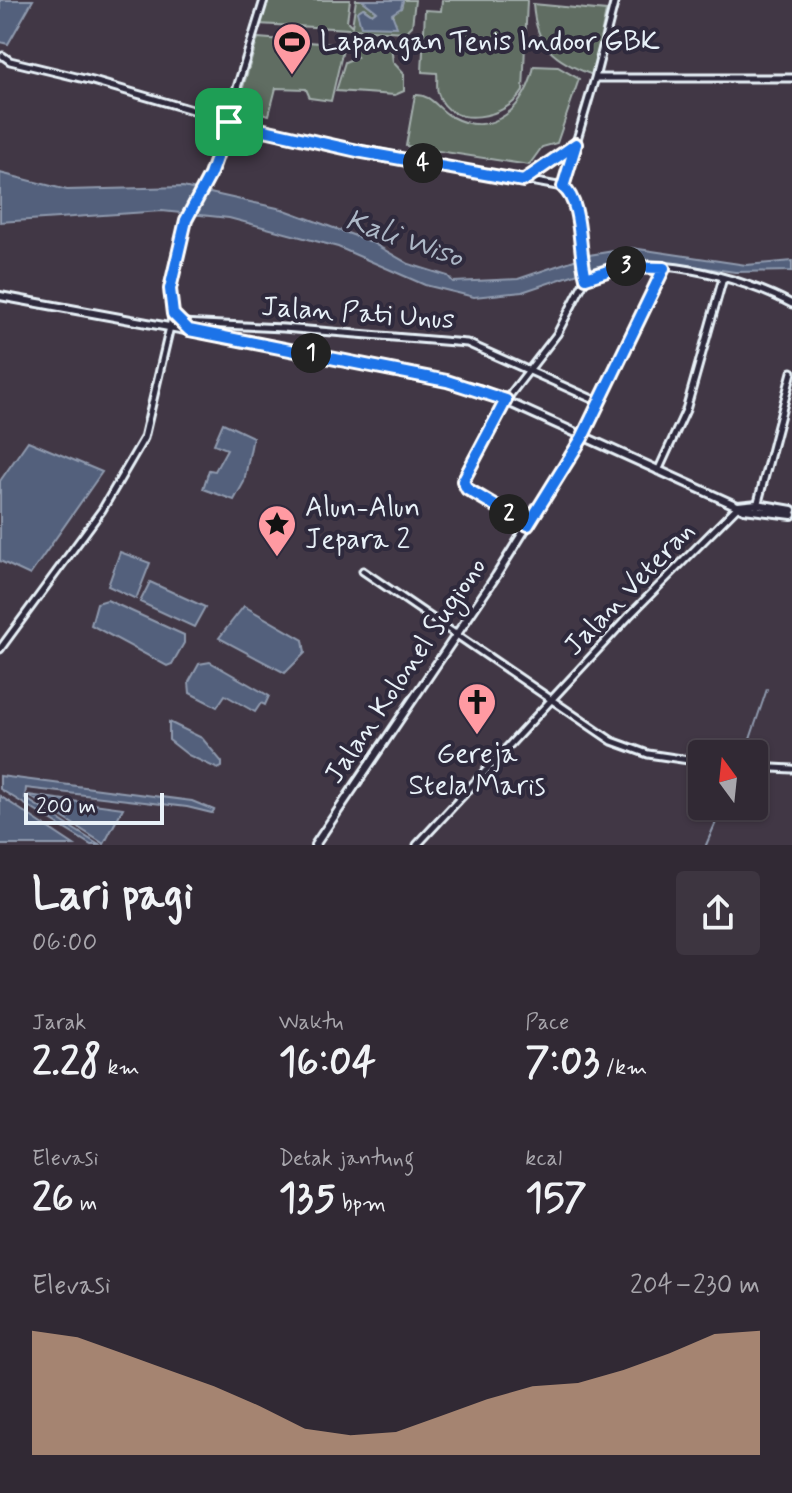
<!DOCTYPE html>
<html lang="id">
<head>
<meta charset="utf-8">
<style>
	body { margin:0; font-family:Mynerve,sans-serif; background:#3d3540; color:#f1f3f6; height:100vh; display:flex; flex-direction:column; font-size:30px; white-space:nowrap }
	* { box-sizing:border-box; margin:0 }
	p { font-size:26px; color:#a8a6ac }
	.icon { flex:none; width:44px; height:44px; fill:none; stroke:currentColor; stroke-width:2; stroke-linecap:round; stroke-linejoin:round }
	.map { position:relative; height:845px; overflow:hidden }
	.details { display:flex; flex-direction:column; background:#312934; flex:1 }
	.details>* { flex:none }
	.needle { width:52px; rotate:345deg }
	.buttons { position:absolute; left:688px; top:740px; display:grid; gap:16px }
	.buttons a { display:grid; place-items:center; width:80px; height:80px; border-radius:8px; background:#312934; box-shadow:0 2px 6px #0004,0 0 0 2px #4c454f; font-size:40px }
	.scale { position:absolute; left:24px; bottom:20px; width:140px; box-sizing:border-box; padding-left:8px; border:4px solid #e8f1f8; border-top:0; font-size:22px; line-height:28px; white-space:nowrap; color:#e8f1f8; -webkit-text-stroke:6px #2f2a3d; paint-order:stroke }
	.pin { position:absolute; display:grid; place-items:center; width:68px; height:68px; color:#fff; margin:-34px; border-radius:16px; box-shadow:0 4px 12px #0006 }
	.km { position:absolute; width:40px; height:40px; margin:-20px; border-radius:50%; background:#222; color:#fff; font-size:22px; line-height:40px; text-align:center }
	.round { display:grid; place-items:center; flex:none; width:84px; height:84px; border-radius:8px; background:#3d3540 }
	.overview { display:flex; align-items:center; justify-content:space-between; height:136px; padding:0 32px }
	h1 { font-size:44px; font-weight:800; line-height:60px }
	.stats { display:grid; grid-template-columns:repeat(3,1fr); gap:12px; height:136px; padding:8px 32px }
	.stats div { display:grid; align-content:center }
	.stats b { font-size:40px; font-weight:800 }
	.stats small { font-size:22px; font-weight:400 }
	.stats p { font-size:22px }
	.chart { height:224px; padding:16px 32px }
	.chart p { display:flex; justify-content:space-between }
	.chart svg { width:100%; height:144px; margin-top:8px; fill:#d6ab8b; opacity:.7 }
	.map>svg:first-child { display:block }
	.green { fill:#606d62; stroke:#a4afad; stroke-width:2 }
	.water { fill:#53607c; stroke:#8f9aae; stroke-width:2 }
	.lines { fill:none; stroke-linecap:round; stroke-linejoin:round }
	.stream { stroke:#8f9aae; stroke-width:2 }
	.tertiary-casing { stroke:#e8f1f8; stroke-width:11 }
	.secondary-casing { stroke:#e8f1f8; stroke-width:12 }
	.tertiary { stroke:#2f2a3d; stroke-width:5 }
	.secondary { stroke:#2f2a3d; stroke-width:6 }
	.route-casing { stroke:#fff; stroke-width:16 }
	.route { stroke:#1a73e8; stroke-width:10 }
	.labels { text-anchor:middle; dominant-baseline:central; stroke-width:8; stroke-linejoin:round; paint-order:stroke }
	.poi-label { font-size:28px; fill:#e8f1f8; stroke:#2f2a3d; text-anchor:start }
	.street-label { font-size:28px; fill:#e8f1f8; stroke:#2f2a3d }
	.water-label { font-size:30px; font-style:italic; fill:#acb7c6; stroke:#2f2a3d }
</style>
</head>
<body>
<div class="map">
<svg width="792" height="845" viewBox="0 0 792 845">
	<rect width="100%" height="100%" fill="#413745"/>
	<filter id="ink" filterUnits="userSpaceOnUse"><feTurbulence type="fractalNoise" baseFrequency=".0125" numOctaves="2"/><feDisplacementMap in="SourceGraphic" scale="16" xChannelSelector="R" yChannelSelector="G"/><feConvolveMatrix kernelMatrix="1 2 1 2 8 2 1 2 1" color-interpolation-filters="sRGB"/></filter>
	<g filter="url(#ink)">
		<!-- green -->
		<path class="green" d="M265,0H350L347,21L352,26L356,0H362L376,11L372,14L364,8L359,11L396,23L392,19L395,9L401,8L403,0H415L412,26L406,32L258,24Z
			M442,0H527L523,91C508,117 450,132 438,93C436,87 438,79 437,73L422,72L425,10L441,11Z
			M533,4L606,11L593,75C554,61 536,47 533,4Z
			M258,38L344,45L331,101L310,98L306,89L276,88L269,115L237,107Z
			M351,44L391,45L393,62L404,74V91L395,95L336,91L345,62L357,57L349,50Z
			M534,66L558,67L579,79L557,143L542,147L529,165L406,146L415,95C432,94 438,110 452,117C493,139 527,106 534,66Z"/>
		<!-- water -->
		<path class="water" d="M0,0H33L8,44L0,42Z
			M362,0H403L401,8L392,14L397,27L361,26L357,12L363,8L372,14L376,11Z
			M0,173L67,190L183,187L282,209L369,241L409,264L448,276L453,282L518,279L589,255L632,248L746,265L792,261V271L735,272L642,259L605,264L522,292L474,297L425,285L338,247L229,218L162,211L0,222Z
			M223,423L253,437L244,482L234,500L203,489L209,470L215,471L227,449L214,444Z
			M28,441L102,472L30,575L0,561V481Z
			M120,552L150,563L136,599L108,586Z
			M150,582L205,607L194,627L140,602Z
			M107,600L184,635V643L172,664L167,666L91,625L97,603Z
			M244,606L303,640L305,653L285,673L219,638Z
			M210,662L269,696L265,705L261,703L255,712L225,695L217,707L190,693L189,682L199,664Z
			M169,722L202,738L222,762V767L218,769L188,755L169,740Z
			M0,776L192,801L214,810L212,813L187,807L26,788L25,798L99,845H91L0,789Z
			M28,795L123,808L104,844Z
			M0,796L74,845H0Z"/>
		<g class="lines">
			<!-- stream -->
			<path class="stream" d="M745,754L767,689
				M706,845L723,806"/>
			<!-- tertiary casing -->
			<g class="tertiary-casing">
				<path id="tertiary" d="M3,56L10,61L93,81L267,132L563,187
					M595,78L615,0
					M524,181L574,145
					M563,187L595,78H792
					M563,187C583,202 579,251 586,278
					M181,323L283,328L467,343L599,402
					M181,323L173,314L169,294L186,220L211,172L264,0
					M583,437L664,268
					M658,471L686,410L723,278
					M757,506L792,372
					M528,525L467,489L463,478L506,400L557,334L586,278C638,248 742,277 792,304
					M363,571L612,741L648,754L702,762
					M0,649L102,510L144,438L173,314
					M754,767L792,769
					M417,845L629,616L738,506"/>
			</g>
			<!-- secondary casing -->
			<g class="secondary-casing">
				<path id="secondary" d="M0,296L278,347L479,389L744,509L792,515
					M738,506L757,504L792,510
					M315,845L496,576L582,438"/>
			</g>
			<!-- tertiary -->
			<use href="#tertiary" class="tertiary"/>
			<!-- secondary -->
			<use href="#secondary" class="secondary"/>
		</g>
	</g>
	<g class="lines" filter="url(#ink)">
		<!-- route casing -->
		<g class="route-casing">
			<path id="route" d="M229,122L362,152L523,181L576,144L563,187C583,203 578,250 586,278L620,267L664,268L582,438L528,525L467,489L463,481L506,400L447,381L189,330L173,314L170,289L186,220L210,175Z"/>
		</g>
		<!-- route -->
		<use href="#route" class="route"/>
	</g>
	<!-- icons -->
	<defs>
		<g id="stadium-pin" transform="scale(2)"><path d="M0 17L-7.5 6A9.5 9.5 0 1 1 7.5 6Z" fill="#ff9aa2" stroke="#2f2a3d"/><path d="M0-5a6.5 5 0 1 0 0 10a6.5 5 0 1 0 0-10ZM-3.5-1.8h7v3.6h-7Z" fill="#111"/></g>
		<g id="sight-pin" transform="scale(2)"><path d="M0 17L-7.5 6A9.5 9.5 0 1 1 7.5 6Z" fill="#ff9aa2" stroke="#2f2a3d"/><path d="M0-6L1.8-2.2L6-1.7L2.9 1.2L3.7 5.4L0 3.3L-3.7 5.4L-2.9 1.2L-6-1.7L-1.8-2.2Z" fill="#111"/></g>
		<g id="church-pin" transform="scale(2)"><path d="M0 17L-7.5 6A9.5 9.5 0 1 1 7.5 6Z" fill="#ff9aa2" stroke="#2f2a3d"/><path d="M-1.2-6h2.4v3.5h3.3v2.4h-3.3V6h-2.4V-.1h-3.3v-2.4h3.3Z" fill="#111"/></g>
	</defs>
	<g fill-rule="evenodd">
		<use href="#stadium-pin" x="292" y="42"/>
		<use href="#sight-pin" x="277" y="524"/>
		<use href="#church-pin" x="477" y="702"/>
	</g>
	<g class="labels">
		<!-- poi labels -->
		<g class="poi-label">
			<text x="320" y="42">Lapangan Tenis Indoor GBK</text>
			<text x="305" y="508">Alun-Alun<tspan x="305" dy="32">Jepara 2</tspan></text>
			<text x="477" y="754" text-anchor="middle">Gereja<tspan x="477" dy="32">Stela Maris</tspan></text>
		</g>
		<!-- street labels -->
		<g class="street-label">
			<text transform="translate(358 314) rotate(4)">Jalan Pati Unus</text>
			<text transform="translate(630 589) rotate(-46)">Jalan Veteran</text>
			<text transform="translate(406 671) rotate(-56)">Jalan Kolonel Sugiono</text>
		</g>
		<!-- water labels -->
		<g class="water-label">
			<text transform="translate(404 239) rotate(19)">Kali Wiso</text>
		</g>
	</g>
</svg>
<div class="buttons">
<a><svg class="needle" viewBox="-14 -14 28 28"><path d="M0-13l5 13h-10z" fill="#e53935"/><path d="M0 13l5-13h-10z" fill="#a8a6ac"/></svg></a>
</div>
<div class="scale">200 m</div>
<div class="pin" style="left:229px;top:122px;background:#1e9e55"><svg class="icon" aria-label="arrive" viewBox="0 0 24 24"><path d="M6 21V4h12l-3 4 3 4H6"/></svg></div>
<b class="km" style="left:311px;top:353px">1</b>
<b class="km" style="left:509px;top:514px">2</b>
<b class="km" style="left:626px;top:266px">3</b>
<b class="km" style="left:423px;top:163px">4</b>
</div>
<section class="details">
<div class="overview"><div><h1>Lari pagi</h1><p>06:00</p></div><a class="round"><svg class="icon" aria-label="share" viewBox="0 0 24 24"><path d="M12 15V3M7 8l5-5 5 5M5 13v7h14v-7"/></svg></a></div>
<div class="stats">
<div><p>Jarak</p><b>2.28<small> km</small></b></div>
<div><p>Waktu</p><b>16:04</b></div>
<div><p>Pace</p><b>7:03<small> /km</small></b></div>
</div>
<div class="stats">
<div><p>Elevasi</p><b>26<small> m</small></b></div>
<div><p>Detak jantung</p><b>135<small> bpm</small></b></div>
<div><p>kcal</p><b>157</b></div>
</div>
<div class="chart"><p><span>Elevasi</span>204–230 m</p>
<svg viewBox="0 0 160 44" preserveAspectRatio="none"><path d="M0 44V6L10 8L20 13L30 18L40 23L50 29L60 36L70 38L80 37L90 32L100 27L110 23L120 22L130 18L140 13L150 7L160 6V44z"/></svg>
</div>
</section>
</body>
</html>
